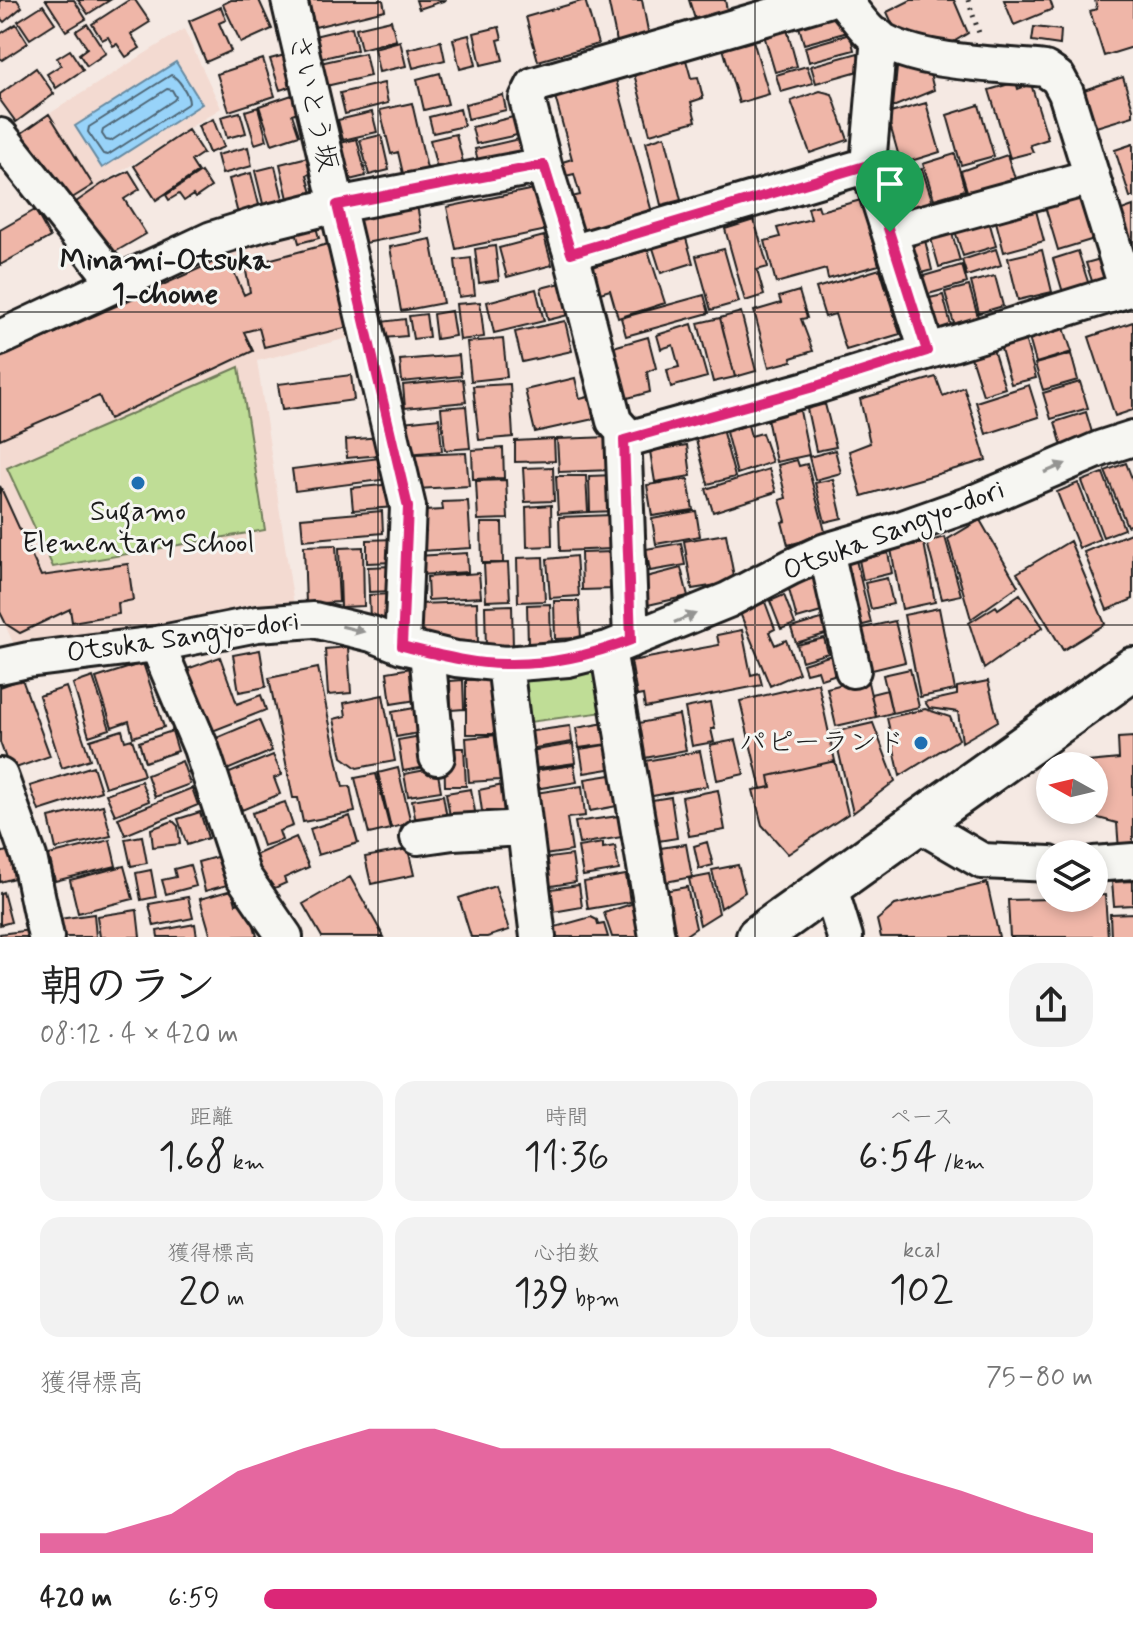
<!DOCTYPE html>
<html lang="ja">
<head>
<meta charset="utf-8">
<style>
	body { margin:0; font-family:Mynerve,"Klee One",sans-serif; background:#f2f2f2; color:#222; height:100vh; display:flex; flex-direction:column; font-size:30px; white-space:nowrap }
	* { box-sizing:border-box; margin:0 }
	p { font-size:26px; color:#767676 }
	.icon { flex:none; width:44px; height:44px; fill:none; stroke:currentColor; stroke-width:2; stroke-linecap:round; stroke-linejoin:round }
	.map { position:relative; height:937px; overflow:hidden }
	.sheet { display:flex; flex-direction:column; background:#fff; flex:1 }
	.sheet>* { flex:none }
	.needle { width:52px; rotate:278deg }
	.fabs { position:absolute; left:1036px; top:752px; display:grid; gap:16px }
	.fabs a { display:grid; place-items:center; width:72px; height:72px; border-radius:50%; background:#fff; box-shadow:0 4px 12px #0003; font-size:40px }
	.pin { position:absolute; display:grid; place-items:center; width:68px; height:68px; color:#fff; margin:-82px -34px; border-radius:50% 50% 50% 0; rotate:-45deg; box-shadow:0 0 8px #0007 }
	.pin .icon { rotate:45deg }
	.round { display:grid; place-items:center; flex:none; width:84px; height:84px; border-radius:32px; background:#f2f2f2 }
	.summary { display:flex; align-items:center; justify-content:space-between; height:136px; padding:0 40px }
	h1 { font-size:44px; font-weight:600; line-height:60px }
	.figures { display:grid; grid-template-columns:repeat(3,1fr); gap:12px; height:136px; padding:8px 40px }
	.figures div { display:grid; align-content:center; border-radius:20px; background:#f2f2f2; text-align:center }
	.figures b { font-size:40px; font-weight:600 }
	.figures small { font-size:22px; font-weight:400 }
	.figures p { font-size:22px }
	.chart { height:224px; padding:16px 40px }
	.chart p { display:flex; justify-content:space-between }
	.chart svg { width:100%; height:144px; margin-top:8px; fill:#db2777; opacity:.7 }
	ul { padding:0 40px; list-style:none; font-size:26px }
	li { display:grid; grid-template-columns:128px 96px 1fr; align-items:center; height:60px }
	li i { height:20px; border-radius:10px; background:#db2777 }
	.map>svg:first-child { display:block }
	.built { fill:#f3dad1 }
	.green { fill:#bfdd96; stroke:#6e7c59; stroke-width:2 }
	.water { fill:#98d3f9; stroke:#668aa1; stroke-width:2 }
	.lines { fill:none; stroke-linecap:round; stroke-linejoin:round }
	.shore { stroke:#4e6574; stroke-width:2 }
	.building { fill:#efb6a8; stroke:#1c1c1c; stroke-width:2 }
	.minor-casing { stroke:#1c1c1c; stroke-width:40 }
	.major-casing { stroke:#1c1c1c; stroke-width:48 }
	.path { stroke:#1c1c1c; stroke-width:5; stroke-dasharray:2 6; stroke-linecap:butt }
	.minor { stroke:#f6f6f2; stroke-width:34 }
	.major { stroke:#f6f6f2; stroke-width:42 }
	.oneway { fill:#949492 }
	.route-casing { stroke:#fff; stroke-width:16 }
	.route { stroke:#db2777; stroke-width:10 }
	.grid { fill:none; stroke:#1c1c1c; stroke-width:2; stroke-opacity:0.55 }
	.poi-dot { fill:#1f6fb2; stroke:#f6f6f2; stroke-width:3 }
	.labels { text-anchor:middle; dominant-baseline:central; stroke-width:6; stroke-linejoin:round; paint-order:stroke }
	.street-label { font-size:28px; fill:#1c1c1c; stroke:#f6f6f2 }
	.poi-label { font-size:28px; fill:#1c1c1c; stroke:#f6f6f2 }
	.neighbourhood-label { font-size:30px; font-weight:bold; fill:#1c1c1c; stroke:#f6f6f2 }
</style>
</head>
<body>
<div class="map">
<svg width="1133" height="937" viewBox="0 0 1133 937">
	<rect width="100%" height="100%" fill="#f5e9e3"/>
	<filter id="ink" filterUnits="userSpaceOnUse"><feTurbulence type="fractalNoise" baseFrequency=".0125" numOctaves="2"/><feDisplacementMap in="SourceGraphic" scale="16" xChannelSelector="R" yChannelSelector="G"/><feConvolveMatrix kernelMatrix="1 2 1 2 8 2 1 2 1" color-interpolation-filters="sRGB"/></filter>
	<g filter="url(#ink)">
		<!-- built -->
		<path class="built" d="M184,29L221,108L70,204L17,134Z
			M328,220L356,336L257,361L294,605L16,649L0,614V345L221,244Z"/>
		<!-- green -->
		<path class="green" d="M239,367L265,530L53,567L7,468Z
			M606,668L612,711L522,723L516,682L563,677Z"/>
		<!-- water -->
		<path class="water" d="M176,62L202,104L102,168L75,126Z"/>
		<g class="lines">
			<!-- shore -->
			<path class="shore" d="M171,75C179,78 189,95 189,103L108,155L103,154L88,132L89,127Z
				M167,89L172,90L176,97L174,100L111,141L106,140L102,134L103,130Z"/>
		</g>
		<!-- building -->
		<path class="building" d="M0,0H17L22,7L4,22L0,18Z
			M46,0H74L86,19L66,31Z
			M78,0H110L88,14Z
			M129,0H135L150,22L131,34L140,48L126,57L117,44L113,46L108,37L102,40L92,24Z
			M231,0H259L272,29L241,43L223,4Z
			M309,0H383L385,10L315,27Z
			M416,0H446L419,9Z
			M585,0L598,44L538,61L526,17Z
			M608,0H642L649,36L617,42Z
			M689,0H725L727,10L695,19Z
			M911,0H954L968,33L950,44L895,30L887,12Z
			M1004,0H1050L1053,9L1014,25Z
			M1095,0H1133V47L1104,56L1090,11L1097,9Z
			M43,5L55,23L30,39L18,21Z
			M221,7L226,20L219,23L231,51L206,62L189,21Z
			M837,12L848,32L804,44L798,23Z
			M391,20L396,40L361,49L356,28Z
			M16,24L28,43L2,60L0,58V34Z
			M87,24L106,53L87,66L79,54L87,48L76,31Z
			M352,27L357,50L315,60L310,37Z
			M499,27L502,39L498,40L503,60L481,65L474,33Z
			M1034,27L1061,30L1060,45L1032,41Z
			M787,29L797,66L775,72L764,35Z
			M850,34L854,50L809,62L805,47Z
			M469,35L476,65L460,69L453,39Z
			M752,37L769,94L739,103L722,45Z
			M400,41L406,66L379,72L374,48Z
			M441,41L445,60L413,68L408,49Z
			M70,50L83,70L56,88L47,74L61,65L57,58Z
			M365,53L370,76L317,88L311,65Z
			M858,53L862,70L816,83L811,66Z
			M285,55L295,85L280,90L270,59Z
			M263,59L275,96L229,111L217,74Z
			M686,60L691,78L698,77L703,98L691,102L696,121L650,134L634,74Z
			M910,65L929,70L934,90L893,107L897,68Z
			M807,66L813,83L781,92L776,75Z
			M36,68L54,94L16,122L0,100V94Z
			M440,73L448,104L424,110L417,79Z
			M615,76L653,216L579,236L568,198L580,195L574,174L562,177L559,163L572,159L554,93Z
			M1123,77L1133,109V116L1096,127L1084,90Z
			M1016,82L1018,89L1031,84L1048,139L1030,145L1033,152L1010,158L989,90Z
			M384,83L388,103L345,114L340,93Z
			M820,91L832,94L848,140L810,153L791,101Z
			M292,95L298,112L292,114L299,135L272,144L259,106Z
			M503,95L506,110L468,119L465,104Z
			M412,103L428,173L404,178L398,152L391,154L380,110Z
			M926,103L940,152L901,164L887,114Z
			M979,105L994,156L961,165L947,115Z
			M258,107L267,140L255,144L245,111Z
			M460,109L464,126L433,133L429,117Z
			M240,112L246,133L227,138L221,117Z
			M372,112L377,132L343,140L338,120Z
			M49,114L93,185L69,200L19,135Z
			M513,117L517,135L476,144L472,127Z
			M213,119L224,147L209,153L198,126Z
			M188,130L203,153L191,161L198,172L156,200L134,166Z
			M456,134L465,170L439,177L430,140Z
			M381,135L389,170L369,175L360,140Z
			M665,136L681,200L661,205L646,142Z
			M357,139L366,176L345,181L336,144Z
			M519,139L522,151L478,161L475,149Z
			M1133,144V197H1130L1115,150Z
			M248,147L252,166L222,174L217,155Z
			M955,154L965,190L934,199L923,164Z
			M1007,155L1015,178L968,194L961,171Z
			M312,156L316,172L307,175L313,197L289,203L280,164Z
			M275,166L284,203L264,208L255,171Z
			M922,169L934,206L899,217L888,180Z
			M129,171L140,189L124,199L146,234L108,256L76,202L102,184Z
			M201,172L211,187L195,198L193,195L184,201L179,194L169,200L166,195Z
			M251,173L260,209L238,214L229,179Z
			M539,188L547,230L456,249L447,207Z
			M1081,193L1094,239L1058,250L1044,203Z
			M416,200L422,232L360,244L354,213Z
			M861,200L879,265L828,279L826,269L776,283L765,241L780,237L777,228L811,219L808,208L818,205L820,211Z
			M1034,203L1044,241L1004,252L994,214Z
			M1133,206V248H1131L1119,211Z
			M35,210L50,237L0,265V230Z
			M754,220L768,267L757,270L764,295L745,301L725,229Z
			M989,221L996,246L963,256L955,231Z
			M316,227L319,238L299,243L296,232Z
			M951,230L960,261L939,267L930,235Z
			M685,235L693,263L661,273L652,245Z
			M544,236L552,265L507,277L499,248Z
			M924,236L932,270L914,275L906,240Z
			M431,239L443,303L401,311L390,247Z
			M328,244L349,327L264,347L259,328L244,332L253,351L109,419L99,396L0,439V358L227,256L244,295L250,292L245,266Z
			M495,246L499,280L479,283L475,249Z
			M724,249L739,302L711,310L696,256Z
			M996,249L1001,265L967,276L962,260Z
			M648,250L665,303L618,318L610,290L597,294L589,268Z
			M1042,250L1052,292L1018,300L1008,258Z
			M1078,251L1090,288L1064,296L1053,259Z
			M471,258L475,295L459,297L455,260Z
			M1104,258L1111,281L1094,287L1086,263Z
			M962,265L967,283L925,295L920,277Z
			M880,269L900,334L846,350L835,314L825,317L816,288Z
			M995,276L1003,306L979,313L971,282Z
			M561,283L568,315L548,320L541,288Z
			M969,286L978,317L954,324L945,292Z
			M536,289L544,321L494,333L487,302Z
			M799,291L807,318L801,319L813,351L791,358L792,361L769,367L754,311L781,303L779,297Z
			M704,295L709,313L626,336L621,318Z
			M943,295L952,329L933,334L925,299Z
			M480,302L484,337L460,340L456,304Z
			M451,311L455,336L436,339L433,314Z
			M741,312L756,371L735,377L720,318Z
			M426,314L429,337L413,339L409,316Z
			M720,318L735,377L713,382L698,323Z
			M405,319L407,336L383,338L381,322Z
			M565,321L572,351L522,362L515,332Z
			M1133,322V410L1115,416L1089,337Z
			M692,324L707,377L671,387L667,370L679,367L673,345L661,349L657,335Z
			M1064,328L1072,352L1036,363L1029,338Z
			M1024,335L1036,378L1011,384L999,342Z
			M648,337L656,368L647,372L650,392L624,399L610,348Z
			M503,339L507,377L471,381L467,342Z
			M992,346L1005,388L983,395L970,354Z
			M1071,354L1078,380L1043,390L1035,364Z
			M459,355L461,376L402,382L400,360Z
			M351,375L354,400L282,410L278,384Z
			M936,377L943,396L964,387L986,460L862,496L849,451L870,443L860,399Z
			M575,378L580,399L592,396L598,418L535,432L525,390Z
			M463,379L466,402L405,408L403,385Z
			M1080,382L1088,408L1051,419L1043,393Z
			M510,384L513,437L479,440L473,386Z
			M1029,385L1039,417L986,434L976,402Z
			M825,404L836,447L816,451L807,409Z
			M466,406L470,448L445,450L441,408Z
			M799,406L809,455L776,462L766,413Z
			M1086,412L1093,436L1062,446L1055,422Z
			M439,418L442,451L407,454L403,422Z
			M748,425L751,436L762,433L772,462L737,474L726,432Z
			M722,429L735,477L708,484L695,436Z
			M380,437L381,455L347,458L346,440Z
			M610,437L612,470L559,472L557,439Z
			M554,439L555,461L515,462V441Z
			M687,445L691,476L655,482L650,451Z
			M503,448L504,478L473,479L472,450Z
			M835,450L841,473L815,480L809,457Z
			M466,453L469,486L417,489L415,455Z
			M387,457L389,479L295,491L292,469Z
			M797,460L799,466L807,464L826,535L788,545L782,522L786,521L780,500L786,498L778,465Z
			M1126,463L1133,481V524L1127,526L1105,471Z
			M553,467L554,501L525,502L523,468Z
			M769,469L776,492L713,512L706,489Z
			M1103,473L1124,529L1103,537L1082,481Z
			M614,475L615,511L590,512L589,476Z
			M556,476H586L588,512L558,514Z
			M688,479L693,510L652,516L647,485Z
			M833,479L842,518L825,522L815,483Z
			M506,480L508,519L478,520L476,481Z
			M1078,483L1100,539L1079,548L1057,492Z
			M393,484L396,507L353,510L351,488Z
			M0,486L41,576L128,564L133,600L118,603L119,614L72,622L70,609L20,633L6,624L0,612Z
			M468,501L471,548L421,551L420,531H426L424,511L443,510L442,502Z
			M551,505L552,546L527,547L526,507Z
			M382,511L383,533L303,540L301,518Z
			M696,511L700,536L656,544L652,519Z
			M611,515L612,549L560,551L559,517Z
			M980,520L1018,586L971,619L948,539Z
			M481,523H502L503,563H482Z
			M1133,532V599L1107,610L1084,552Z
			M726,534L735,582L692,589L684,541Z
			M945,537L961,595L942,599L927,542Z
			M394,539L395,562L367,563V540Z
			M1070,541L1105,624L1063,650L1017,573Z
			M681,543L685,565L650,571L646,549Z
			M924,543L935,602L902,609L891,549Z
			M336,545L339,602L306,604L304,546Z
			M363,547L364,606L341,607L339,548Z
			M613,552L614,589L582,590L581,553Z
			M467,553L468,572L418,575L417,556Z
			M888,553L892,573L863,580L859,560Z
			M576,556L579,596L550,598L547,559Z
			M543,557L545,601L518,602L517,558Z
			M856,560L871,623L851,628L836,565Z
			M508,563L510,600L486,601L484,564Z
			M392,566L393,591L369,592L368,567Z
			M681,568L688,596L648,605L642,578Z
			M479,573L481,597L428,600L427,577Z
			M818,577L828,610L797,619L788,586Z
			M887,578L893,604L871,609L865,583Z
			M393,594L394,618L370,619L369,595Z
			M1020,594L1043,627L984,669L969,623L996,606L998,609Z
			M784,595L795,624L781,629L770,601Z
			M554,601H579L581,638L555,639Z
			M477,602L478,645H447L417,633L416,604Z
			M765,602L775,629L769,632L775,645L786,640L799,673L770,686L740,613Z
			M550,604L551,644L528,645L527,605Z
			M512,605L513,648L486,649L485,606Z
			M939,608L955,690L920,697L904,615Z
			M828,617L832,632L796,643L791,628Z
			M895,621L905,662L864,672L854,630Z
			M742,630L751,675L759,673L762,685L645,708L643,695L637,696L631,661L719,645L717,635Z
			M824,638L828,653L802,661L797,645Z
			M348,647L351,693L328,695L325,649Z
			M260,650L266,687L239,692L233,655Z
			M838,653L843,672L821,679L818,670L806,673L803,664Z
			M220,657L237,704L261,695L266,710L210,732L187,669Z
			M143,663L164,727L133,737L129,721L112,727L96,678Z
			M418,667L423,699L391,704L387,672Z
			M318,668L343,787L350,786L355,812L303,822L298,798H293L269,678Z
			M910,669L919,707L892,713L883,675Z
			M93,677L110,729L89,736L73,684Z
			M867,678L876,717L836,726L827,688Z
			M22,679L50,756L10,770L0,742V687Z
			M497,679L502,734H466V680Z
			M463,680L464,709L451,710L450,681Z
			M988,681L998,721L962,742L958,712L929,708L925,702L957,695V687Z
			M818,683L835,761L769,776L771,787L761,789L740,701Z
			M66,687L90,759L62,768L39,696Z
			M887,690L892,713L876,717L871,694Z
			M383,695L395,761L357,768L342,757L334,719L346,716L344,703Z
			M710,703L715,729H711L714,742L692,746L685,708Z
			M420,707L424,732L396,737L392,712Z
			M925,709L950,717L959,739L900,776L887,718Z
			M679,715L686,750L645,758L639,723Z
			M259,720L272,751L227,770L214,739Z
			M605,723L608,744L579,748L576,728Z
			M873,723L895,781L853,813L834,732Z
			M570,726L572,742L529,749L526,732Z
			M122,730L125,741L132,739L144,775L105,787L90,740Z
			M172,731L178,751L145,762L139,742Z
			M497,735L500,780L469,782L466,738Z
			M421,736L426,767L403,771L398,740Z
			M1133,737V850H1119L1117,823L1087,815V810H1094V766H1087L1088,762L1119,759L1118,738Z
			M736,740L744,774L717,780L710,745Z
			M573,744L575,763L532,769L530,751Z
			M611,744L615,768L584,773L580,749Z
			M444,748H464L466,786H445Z
			M700,751L707,786L647,797L640,762Z
			M273,755L282,775L274,778L280,794L242,810L227,774Z
			M182,761L190,784L155,797L147,775Z
			M835,761L848,814L788,854L762,825L753,790L771,787L769,776Z
			M574,765L577,782L535,789L533,771Z
			M93,766L101,791L39,811L30,786Z
			M398,768L411,823L391,828L378,773Z
			M437,768L441,791L408,796L404,774Z
			M376,774L390,829L369,834L355,778Z
			M611,775L617,806L590,811L585,779Z
			M141,781L149,801L115,815L106,794Z
			M503,785L508,813L483,818L479,790Z
			M582,786L585,816L567,818L572,851L544,855L535,793Z
			M192,788L198,805L125,835L118,818Z
			M471,789L476,817L451,822L446,793Z
			M718,790L725,830L689,836L682,797Z
			M443,795L448,824L417,829L412,800Z
			M671,797L677,838L652,842L646,801Z
			M285,802L293,826L279,831L282,840L263,846L252,813Z
			M103,805L111,836L56,849L49,818Z
			M200,812L208,838L187,845L178,819Z
			M350,816L358,843L318,855L310,829Z
			M619,816L622,837L579,844L575,822Z
			M173,821L178,826L180,844L153,847L151,829Z
			M142,836L147,863L131,866L125,839Z
			M296,837L309,867L284,878L286,883L268,891L253,856Z
			M110,840L116,866L55,881L49,855Z
			M707,842L713,865L699,869L694,846Z
			M603,843V848L615,846L619,870L583,876L578,847Z
			M686,844L692,877L660,883L654,849Z
			M13,849L21,876L0,882V853Z
			M408,849L414,875L371,884L365,857Z
			M572,855L576,882L545,887L541,859Z
			M220,856L227,885L205,891L198,862Z
			M190,865L196,886L166,894L162,880L176,877L174,869Z
			M738,865L745,892L721,908L712,870Z
			M124,866L133,899L78,913L70,880Z
			M151,870L156,897L141,900L136,873Z
			M626,875L630,902L588,909L584,882Z
			M710,875L719,913L700,925L689,879Z
			M350,877L384,937H322L303,904Z
			M1133,881V905L1114,906L1112,882Z
			M987,883L999,937H881L877,920L895,905Z
			M579,885L582,907L547,913L544,890Z
			M495,886L509,930L487,937H471L459,898Z
			M687,887L696,928L683,937H668L658,892Z
			M232,890L236,904L247,901L257,936L211,937L200,899Z
			M3,892L11,922L0,925V893Z
			M1105,895L1108,937H1010L1008,900L1094,898V896Z
			M188,897L193,918L154,926L149,904Z
			M634,903L645,937H612L604,913Z
			M137,910L140,937H100L97,916Z
			M1133,913V937H1111L1110,914Z
			M94,914L96,937H62L59,919Z
			M591,917L597,920L598,925L604,924L608,937H550L548,929Z
			M195,924L197,937H158L157,931Z
			M30,930L31,937H0V934Z"/>
		<g class="lines">
			<!-- minor casing -->
			<g class="minor-casing">
				<path id="minor" d="M289,0L408,507L402,646
					M843,0C852,10 861,24 871,33C912,65 994,63 1045,69L1058,78L1066,93L1127,290
					M879,37L868,165L927,351
					M0,136L116,283
					M890,232L1091,177
					M571,253L868,165
					M0,338L212,239L264,223L337,205L544,165
					M624,440L810,388L1133,288
					M826,551L853,670
					M631,640L623,431L614,421L571,253L544,165L527,99L534,85L827,0
					M157,644L201,748L243,876L285,937
					M608,649L657,937
					M427,652L437,757
					M505,664L538,937
					M0,666L28,660L157,644L257,624L314,620L372,634L402,646L456,659L505,664L568,659L608,649L728,600L791,567L826,551L900,529L973,503L1102,448L1133,438
					M0,776L29,857L46,937
					M917,823L982,861L1050,864
					M418,837L453,832L525,828
					M1094,864L1133,861
					M829,885L845,937"/>
			</g>
			<!-- major casing -->
			<g class="major-casing">
				<path id="major" d="M758,937L1133,669"/>
			</g>
			<!-- path -->
			<path class="path" d="M968,0L979,33"/>
			<!-- minor -->
			<use href="#minor" class="minor"/>
			<!-- major -->
			<use href="#major" class="major"/>
		</g>
		<!-- one-way arrows -->
		<defs><path id="oneway-solid" d="M-6-.8H1V-3.2L6.5 0L1 3.2V.8H-6Z" transform="scale(2)"/></defs>
		<g class="oneway">
			<use href="#oneway-solid" transform="translate(1055 468) rotate(-23)"/>
			<use href="#oneway-solid" transform="translate(685 618) rotate(-22)"/>
			<use href="#oneway-solid" transform="translate(353 629) rotate(14)"/>
		</g>
	</g>
	<g class="lines" filter="url(#ink)">
		<!-- route casing -->
		<g class="route-casing">
			<path id="route" d="M544,165L571,253L868,165L927,351L810,388L624,440L631,640C592,655 547,665 505,664C470,664 435,654 402,646L408,507L337,205Z"/>
		</g>
		<!-- route -->
		<use href="#route" class="route"/>
	</g>
	<!-- grid -->
	<path class="grid" d="M378,0V937M755,0V937M0,312H1133M0,625H1133"/>
	<!-- markers -->
	<g class="poi-dot">
		<circle cx="138" cy="483" r="8"/>
		<circle cx="921" cy="743" r="8"/>
	</g>
	<g class="labels">
		<!-- street labels -->
		<g class="street-label">
			<text transform="translate(312 103) rotate(77)">さいとう坂</text>
			<text transform="translate(894 531) rotate(-21)">Otsuka Sangyo-dori</text>
			<text transform="translate(183 638) rotate(-8)">Otsuka Sangyo-dori</text>
		</g>
		<!-- poi labels -->
		<g class="poi-label">
			<text x="138" y="512">Sugamo<tspan x="138" dy="32">Elementary School</tspan></text>
			<text x="905" y="743" text-anchor="end">パピーランド</text>
		</g>
		<!-- neighbourhood labels -->
		<g class="neighbourhood-label">
			<text x="165" y="260">Minami-Otsuka<tspan x="165" dy="34">1-chome</tspan></text>
		</g>
	</g>
</svg>
<div class="fabs">
<a><svg class="needle" viewBox="-14 -14 28 28"><path d="M0-13l5 13h-10z" fill="#e53935"/><path d="M0 13l5-13h-10z" fill="#767676"/></svg></a>
<a><svg class="icon" aria-label="layers" viewBox="0 0 24 24"><path d="M12 4l9 5-9 5-9-5zM3 14l9 5 9-5"/></svg></a>
</div>
<div class="pin" style="left:890px;top:232px;background:#1e9e55"><svg class="icon" aria-label="arrive" viewBox="0 0 24 24"><path d="M6 21V4h12l-3 4 3 4H6"/></svg></div>
</div>
<section class="sheet">
<div class="summary"><div><h1>朝のラン</h1><p>08:12 · 4 × 420 m</p></div><a class="round"><svg class="icon" aria-label="share" viewBox="0 0 24 24"><path d="M12 15V3M7 8l5-5 5 5M5 13v7h14v-7"/></svg></a></div>
<div class="figures">
<div><p>距離</p><b>1.68<small> km</small></b></div>
<div><p>時間</p><b>11:36</b></div>
<div><p>ペース</p><b>6:54<small> /km</small></b></div>
</div>
<div class="figures">
<div><p>獲得標高</p><b>20<small> m</small></b></div>
<div><p>心拍数</p><b>139<small> bpm</small></b></div>
<div><p>kcal</p><b>102</b></div>
</div>
<div class="chart"><p><span>獲得標高</span>75–80 m</p>
<svg viewBox="0 0 160 44" preserveAspectRatio="none"><path d="M0 44V38L10 38L20 32L30 19L40 12L50 6L60 6L70 12L80 12L90 12L100 12L110 12L120 12L130 19L140 25L150 32L160 38V44z"/></svg>
</div>
<ul>
<li><b>420 m</b>6:59<i style="width:74%"></i></li>
</ul>
</section>
</body>
</html>
